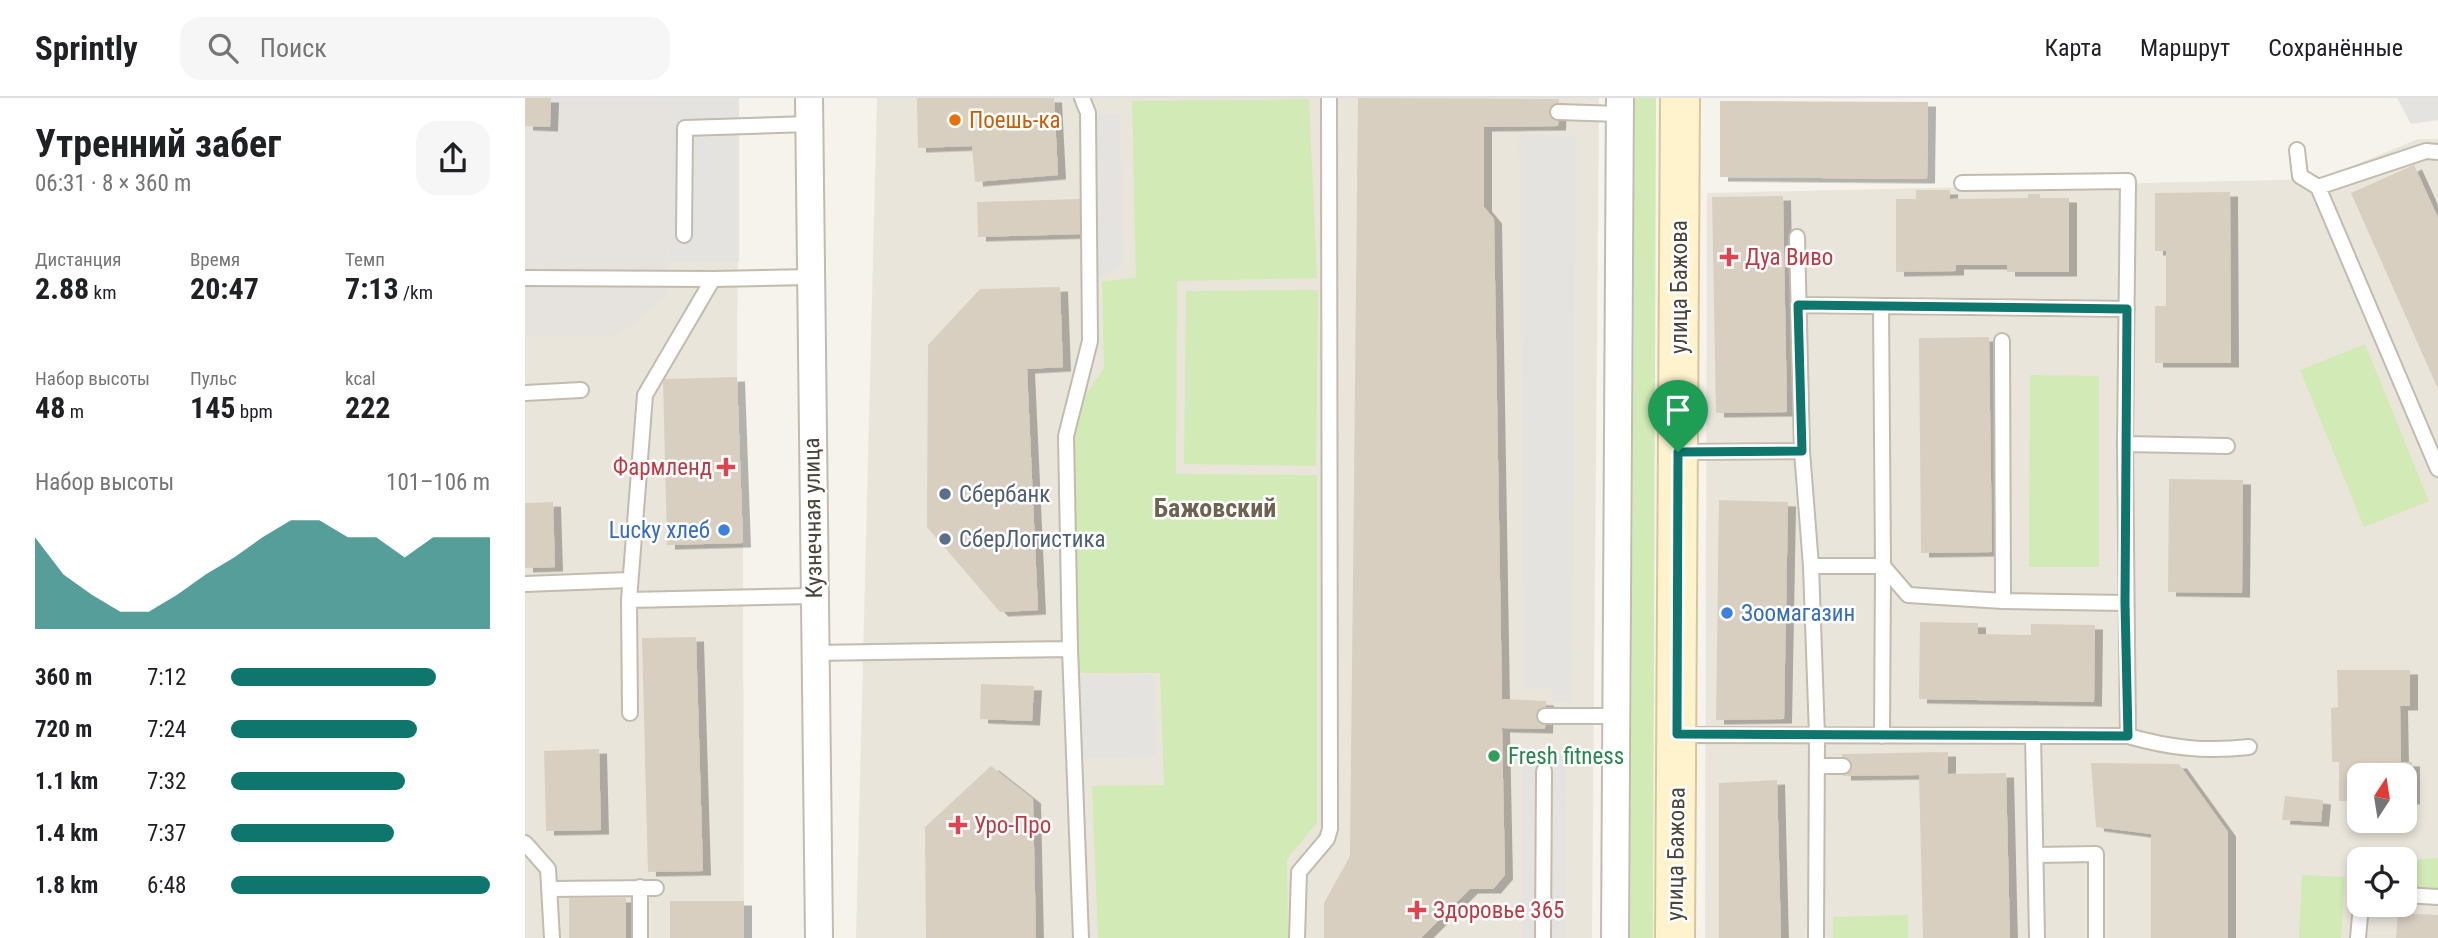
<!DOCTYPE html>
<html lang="ru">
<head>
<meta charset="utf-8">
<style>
	body { margin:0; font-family:"Roboto Condensed",sans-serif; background:#f6f6f6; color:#202124; height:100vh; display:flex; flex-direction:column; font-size:26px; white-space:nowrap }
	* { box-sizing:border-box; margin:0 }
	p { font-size:23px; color:#757577 }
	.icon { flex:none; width:38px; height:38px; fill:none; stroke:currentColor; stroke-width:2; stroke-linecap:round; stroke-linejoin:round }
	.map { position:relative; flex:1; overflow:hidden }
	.side { display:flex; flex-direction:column; background:#fff; width:525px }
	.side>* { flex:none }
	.needle { width:46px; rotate:12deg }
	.controls { position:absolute; left:1822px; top:665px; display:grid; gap:14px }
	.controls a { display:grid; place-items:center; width:70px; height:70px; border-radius:14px; background:#fff; box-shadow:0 4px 10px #0003; font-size:35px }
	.pin { position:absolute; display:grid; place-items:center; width:60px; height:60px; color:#fff; margin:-72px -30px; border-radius:50% 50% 50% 0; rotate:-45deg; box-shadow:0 0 7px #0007 }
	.pin .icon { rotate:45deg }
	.round { display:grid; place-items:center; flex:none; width:74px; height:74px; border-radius:21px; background:#f6f6f6 }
	.head { display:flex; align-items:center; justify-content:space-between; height:119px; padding:0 35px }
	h1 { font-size:38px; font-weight:700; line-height:52px }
	.stats { display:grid; grid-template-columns:repeat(3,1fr); gap:10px; height:119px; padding:7px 35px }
	.stats div { display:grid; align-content:center }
	.stats b { font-size:30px; font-weight:700 }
	.stats small { font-size:19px; font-weight:400 }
	.stats p { font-size:19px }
	.chart { height:196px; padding:14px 35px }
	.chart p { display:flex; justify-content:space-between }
	.chart svg { width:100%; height:126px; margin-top:7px; fill:#0f766e; opacity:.7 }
	ul { padding:0 35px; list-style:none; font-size:23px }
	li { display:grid; grid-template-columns:112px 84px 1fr; align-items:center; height:52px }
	li i { height:18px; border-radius:9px; background:#0f766e }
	header { display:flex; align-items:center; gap:42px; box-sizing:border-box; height:98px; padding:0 35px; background:#fff; border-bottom:2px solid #e0e0e0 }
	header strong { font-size:33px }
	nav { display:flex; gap:38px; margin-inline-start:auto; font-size:24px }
	.search { width:490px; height:63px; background:#f6f6f6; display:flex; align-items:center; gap:18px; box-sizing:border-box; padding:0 24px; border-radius:21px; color:#757577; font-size:26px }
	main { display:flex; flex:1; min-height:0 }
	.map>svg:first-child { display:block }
	.residential { fill:#eae5da; fill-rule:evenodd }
	.industrial { fill:#e6e2dd }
	.green { fill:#d2eab5 }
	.parking { fill:#e5e3e0 }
	.building { fill:#d8cfc1; filter:url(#shadow) }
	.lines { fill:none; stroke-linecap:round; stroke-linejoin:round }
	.lane-casing { stroke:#c2bbae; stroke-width:18 }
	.street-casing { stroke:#c2bbae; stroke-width:30 }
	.secondary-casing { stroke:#d6c79b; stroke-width:42 }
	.lane { stroke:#fff; stroke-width:14 }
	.street { stroke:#fff; stroke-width:26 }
	.secondary { stroke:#fff3cd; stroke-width:38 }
	.route-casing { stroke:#fff; stroke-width:14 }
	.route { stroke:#0f766e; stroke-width:9 }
	.food-dot { fill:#e8710a; stroke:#fff; stroke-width:2.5 }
	.health-dot { fill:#e0444e; stroke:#fff; stroke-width:2.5 }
	.service-dot { fill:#5c6f8a; stroke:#fff; stroke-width:2.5 }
	.shop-dot { fill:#3f7fe0; stroke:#fff; stroke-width:2.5 }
	.leisure-dot { fill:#2e9e5b; stroke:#fff; stroke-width:2.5 }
	.labels { text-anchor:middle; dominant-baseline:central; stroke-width:5; stroke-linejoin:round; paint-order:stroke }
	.food-label { font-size:23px; fill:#c56008; stroke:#fff; text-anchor:start }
	.health-label { font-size:23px; fill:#be3a42; stroke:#fff; text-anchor:start }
	.street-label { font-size:23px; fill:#4b4439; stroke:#fff }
	.service-label { font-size:23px; fill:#4e5e75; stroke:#fff; text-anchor:start }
	.shop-label { font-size:23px; fill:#366cbe; stroke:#fff; text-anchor:end }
	.leisure-label { font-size:23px; fill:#27864d; stroke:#fff; text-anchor:start }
	.quarter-label { font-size:26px; font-weight:bold; fill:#6e6250; stroke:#fff }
</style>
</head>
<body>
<header>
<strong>Sprintly</strong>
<div class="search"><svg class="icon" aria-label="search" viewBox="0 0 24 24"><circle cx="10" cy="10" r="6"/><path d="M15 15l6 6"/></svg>Поиск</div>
<nav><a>Карта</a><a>Маршрут</a><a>Сохранённые</a></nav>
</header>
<main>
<section class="side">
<div class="head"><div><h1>Утренний забег</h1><p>06:31 · 8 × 360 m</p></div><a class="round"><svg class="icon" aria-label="share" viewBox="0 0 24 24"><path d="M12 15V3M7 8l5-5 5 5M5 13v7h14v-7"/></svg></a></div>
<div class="stats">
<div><p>Дистанция</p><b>2.88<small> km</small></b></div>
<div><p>Время</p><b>20:47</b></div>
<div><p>Темп</p><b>7:13<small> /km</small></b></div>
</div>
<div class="stats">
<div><p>Набор высоты</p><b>48<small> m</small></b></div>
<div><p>Пульс</p><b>145<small> bpm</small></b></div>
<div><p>kcal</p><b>222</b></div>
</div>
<div class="chart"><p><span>Набор высоты</span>101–106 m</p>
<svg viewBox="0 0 160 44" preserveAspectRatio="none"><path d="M0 44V12L10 25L20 32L30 38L40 38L50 32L60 25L70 19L80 12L90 6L100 6L110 12L120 12L130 19L140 12L150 12L160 12V44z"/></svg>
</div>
<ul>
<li><b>360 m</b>7:12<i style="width:79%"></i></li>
<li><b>720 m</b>7:24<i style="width:72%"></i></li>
<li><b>1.1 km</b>7:32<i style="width:67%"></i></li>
<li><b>1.4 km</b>7:37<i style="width:63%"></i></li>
<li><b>1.8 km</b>6:48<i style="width:100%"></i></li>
</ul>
</section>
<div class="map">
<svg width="1913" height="840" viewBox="0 0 1913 840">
	<defs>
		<filter id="shadow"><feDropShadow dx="8" dy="4.5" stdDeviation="0" flood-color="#0004"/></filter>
	</defs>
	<rect width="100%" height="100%" fill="#f6f3ec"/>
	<!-- residential -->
	<path class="residential" d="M0,0H214L212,279L218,445L219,840H0Z
		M352,0H1074L1067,840H331Z
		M1893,41H1913V840H1180L1182,95L1796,81ZM1834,677H1880V723H1834ZM1834,761H1880V807H1834Z"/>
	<!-- industrial -->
	<path class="industrial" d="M26,0H142V199L91,238H0V28H25Z"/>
	<!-- green -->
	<path class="green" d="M1110,0H1131L1128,840H1105Z
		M784,1L792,180L652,183L651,376L792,377V725L762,761L763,840H573L567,688L639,687L635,575H551L548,315L579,270L577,183L611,180L607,3Z
		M793,192L791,368L659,366L661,193Z
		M1840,246L1904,403L1839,429L1775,272Z
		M1505,277L1574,278V469H1504Z
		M1913,760V790L1880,789V762Z
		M1777,777L1820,779L1816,840H1774Z
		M1383,817V840H1308V819Z"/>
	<!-- parking -->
	<path class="parking" d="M142,0H214V164H143Z
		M1872,0H1913V22L1886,26Z
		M563,15L595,16L598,167L577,180H564Z
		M994,36L1051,39L1047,605L1027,604V591L999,590Z
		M629,577L631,659L554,660L552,579Z
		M997,655H1042L1041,840H997Z"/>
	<!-- building -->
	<path class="building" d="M0,0H26L25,29L0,28Z
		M392,0H529L533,77L450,84L447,48L393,50Z
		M833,0L1034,1L1033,28L959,29V109L969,121L977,601L1021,603L1020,631L977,630L980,777L968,791H945L896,840H799V805L825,758Z
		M1195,3L1403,4L1402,81L1195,79Z
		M1889,67L1913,120V291L1826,95Z
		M1391,92H1425V101L1503,100V96H1515V100H1544V174H1482V167H1431V173L1371,174V101H1391Z
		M1705,94L1706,265H1630V208H1641V153H1630V95Z
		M1258,98L1262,314L1191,315L1187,99Z
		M555,101L556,136L453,139L452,104Z
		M535,189L538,269L502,271L513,512L475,514L402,429L403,247L455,191Z
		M1464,239L1467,454L1396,455L1394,240Z
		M212,279L218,445L142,447L138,281Z
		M1644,381L1718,382L1717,495L1643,494Z
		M1194,402L1263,404L1259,621L1191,622Z
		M28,404L30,469L0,470V405Z
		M1395,524L1453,525V536L1506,537V526L1570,527L1569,604L1394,601Z
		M171,539L178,773L123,774L117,540Z
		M1812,572H1885V608H1875L1876,664H1887V702H1880V677H1834V703H1814V664H1807L1806,610L1813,609Z
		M456,586L509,588L507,623L455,621Z
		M74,651L76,732L21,733L19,653Z
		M1423,654V676L1481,675L1485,840H1398L1394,677L1318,678L1317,656Z
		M1566,665L1654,666L1703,734V840H1626V736L1571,729Z
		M466,668L508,701L511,840H401L400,729Z
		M1252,682L1256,840H1194V685Z
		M1760,698L1798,702L1796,724L1757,722Z
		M44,800H101V840H44Z
		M145,803H219V840H145Z
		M1873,815L1913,817V840H1871Z"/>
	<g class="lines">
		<!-- lane casing -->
		<g class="lane-casing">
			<path id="lane" d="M1033,14L1095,16
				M1772,52L1775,78L1793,89L1913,371
				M1437,85L1603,83L1600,346L1603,638
				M1793,89L1901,53L1913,54
				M159,137L160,30L285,26
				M1272,139L1277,353L1286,468L1292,638L1291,840
				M0,180L188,181
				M1273,207L1602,211
				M1477,243L1478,503
				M0,295L56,292
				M1600,346L1702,348
				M1154,354L1277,353
				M1286,468H1358L1356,208
				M0,486L104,482
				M104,502L120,297L188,181L285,179
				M545,551L556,840
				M289,555L545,551L541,338L565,243L563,15L557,0
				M105,615L104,502L288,498
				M1020,618H1091
				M1154,637L1603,638C1645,650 1681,654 1724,649
				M1357,638L1358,468L1383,497L1478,503L1600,505
				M1508,638L1512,840
				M1292,668H1318
				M0,745L23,771L27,840
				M1511,757L1571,756V840
				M115,789V840
				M24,791L131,790
				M1880,797L1913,799
				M772,840L774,774L802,741L805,731L804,0
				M1018,840L1019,673
				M1833,840L1836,807"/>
		</g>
		<!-- street casing -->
		<g class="street-casing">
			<path id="street" d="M284,0L294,840
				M1090,840L1095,0"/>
		</g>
		<!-- secondary casing -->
		<g class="secondary-casing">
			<path id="secondary" d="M1150,840L1155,0"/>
		</g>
		<!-- lane -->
		<use href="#lane" class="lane"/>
		<!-- street -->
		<use href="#street" class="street"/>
		<!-- secondary -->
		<use href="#secondary" class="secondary"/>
	</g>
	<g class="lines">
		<!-- route casing -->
		<g class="route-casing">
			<path id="route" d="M1273,207L1602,211L1600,505L1603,638L1152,636L1153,354L1277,353Z"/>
		</g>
		<!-- route -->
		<use href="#route" class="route"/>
	</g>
	<!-- markers -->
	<circle class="food-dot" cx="430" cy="22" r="7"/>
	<g class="health-dot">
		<path d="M1200.5 148.5h7v7h7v7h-7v7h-7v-7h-7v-7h7z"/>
		<path d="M197.5 358.5h7v7h7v7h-7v7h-7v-7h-7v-7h7z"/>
		<path d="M429.5 716.5h7v7h7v7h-7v7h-7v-7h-7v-7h7z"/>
		<path d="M888.5 801.5h7v7h7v7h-7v7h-7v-7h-7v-7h7z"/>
	</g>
	<g class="service-dot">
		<circle cx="420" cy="396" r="7"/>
		<circle cx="420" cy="441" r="7"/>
	</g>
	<g class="shop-dot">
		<circle cx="199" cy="432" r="7"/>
		<circle cx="1202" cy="515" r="7"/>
	</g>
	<circle class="leisure-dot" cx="969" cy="658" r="7"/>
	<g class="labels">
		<!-- food labels -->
		<g class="food-label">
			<text x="444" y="22">Поешь-ка</text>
		</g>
		<!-- health labels -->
		<g class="health-label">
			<text x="1220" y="159">Дуа Виво</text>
			<text x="187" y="369" text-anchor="end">Фармленд</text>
			<text x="449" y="727">Уро-Про</text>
			<text x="908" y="812">Здоровье 365</text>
		</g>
		<!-- street labels -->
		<g class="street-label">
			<text transform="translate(1154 189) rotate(-90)">улица Бажова</text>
			<text transform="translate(288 420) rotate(-91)">Кузнечная улица</text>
			<text transform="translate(1151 756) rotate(-89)">улица Бажова</text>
		</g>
		<!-- service labels -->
		<g class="service-label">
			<text x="434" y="396">Сбербанк</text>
			<text x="434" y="441">СберЛогистика</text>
		</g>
		<!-- shop labels -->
		<g class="shop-label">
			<text x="185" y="432">Lucky хлеб</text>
			<text x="1216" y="515" text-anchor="start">Зоомагазин</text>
		</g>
		<!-- leisure labels -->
		<g class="leisure-label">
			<text x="983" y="658">Fresh fitness</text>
		</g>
		<!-- quarter labels -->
		<g class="quarter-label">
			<text x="690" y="410">Бажовский</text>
		</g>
	</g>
</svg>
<div class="controls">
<a><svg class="needle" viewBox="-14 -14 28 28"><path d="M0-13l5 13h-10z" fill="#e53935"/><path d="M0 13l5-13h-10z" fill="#757577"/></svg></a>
<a><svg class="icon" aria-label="locate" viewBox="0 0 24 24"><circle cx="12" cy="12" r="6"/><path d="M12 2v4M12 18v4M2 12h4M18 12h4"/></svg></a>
</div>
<div class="pin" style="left:1153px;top:354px;background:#1e9e55"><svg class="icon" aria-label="arrive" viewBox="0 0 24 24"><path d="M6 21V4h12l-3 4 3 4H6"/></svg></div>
</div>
</main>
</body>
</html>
